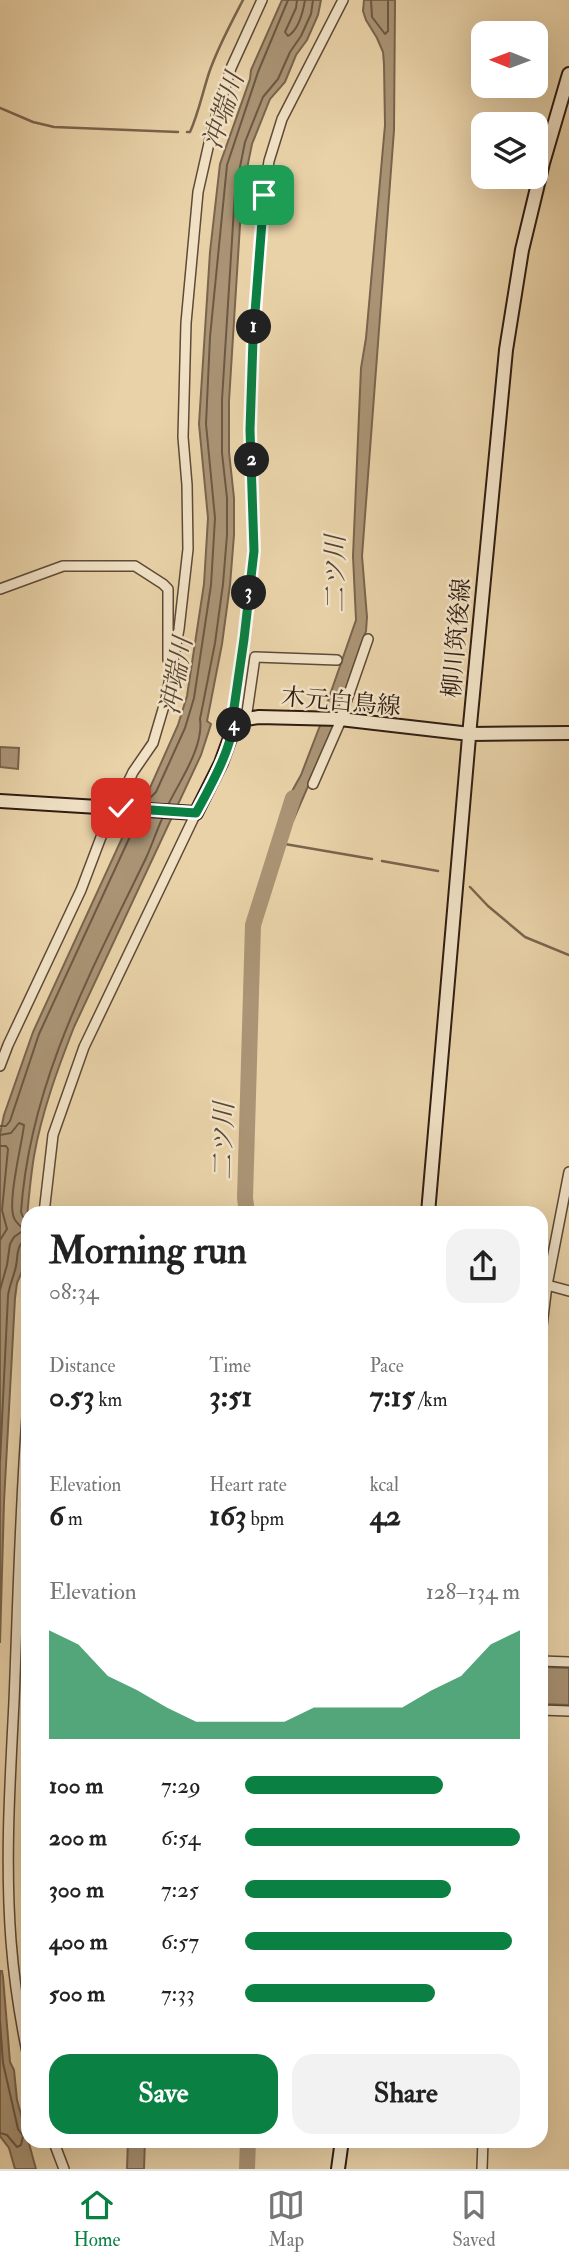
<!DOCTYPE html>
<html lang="en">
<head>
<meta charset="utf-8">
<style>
	body { margin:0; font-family:"IM FELL Double Pica","Noto Serif JP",serif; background:#f2f2f2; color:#222; height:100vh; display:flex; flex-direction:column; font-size:26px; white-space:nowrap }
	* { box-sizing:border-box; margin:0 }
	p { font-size:23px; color:#767676 }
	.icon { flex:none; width:38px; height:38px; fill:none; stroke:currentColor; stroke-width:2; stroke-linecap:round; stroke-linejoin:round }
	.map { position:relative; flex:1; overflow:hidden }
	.drawer { position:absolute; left:21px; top:1206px; width:527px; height:942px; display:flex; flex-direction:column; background:#fff; border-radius:21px; box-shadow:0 7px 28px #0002 }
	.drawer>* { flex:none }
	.needle { width:46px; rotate:271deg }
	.controls { position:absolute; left:471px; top:21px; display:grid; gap:14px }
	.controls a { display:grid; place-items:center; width:77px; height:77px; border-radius:14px; background:#fff; box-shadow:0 7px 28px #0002; font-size:35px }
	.pin { position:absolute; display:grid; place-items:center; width:60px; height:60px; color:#fff; margin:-30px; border-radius:14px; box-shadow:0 4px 10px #0006 }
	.km { position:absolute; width:35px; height:35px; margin:-18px; border-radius:50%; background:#222; color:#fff; font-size:19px; line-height:35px; text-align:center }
	.round { display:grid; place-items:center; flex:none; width:74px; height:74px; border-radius:21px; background:#f2f2f2 }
	.summary { display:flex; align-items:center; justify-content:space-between; height:119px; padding:0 28px }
	h1 { font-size:38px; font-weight:800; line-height:52px }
	.figures { display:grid; grid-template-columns:repeat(3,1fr); gap:10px; height:119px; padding:7px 28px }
	.figures div { display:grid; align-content:center }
	.figures b { font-size:30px; font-weight:800 }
	.figures small { font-size:19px; font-weight:400 }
	.figures p { font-size:19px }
	.chart { height:196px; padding:14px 28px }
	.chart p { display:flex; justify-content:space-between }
	.chart svg { width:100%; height:126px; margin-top:7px; fill:#0b8043; opacity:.7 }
	.cta { display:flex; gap:14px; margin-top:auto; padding:14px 28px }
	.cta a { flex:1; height:80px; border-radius:21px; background:#0b8043; color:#fff; font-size:28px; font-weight:800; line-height:80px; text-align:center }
	.cta a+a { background:#f2f2f2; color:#222 }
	ul { padding:0 28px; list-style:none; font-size:23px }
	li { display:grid; grid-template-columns:112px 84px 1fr; align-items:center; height:52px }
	li i { height:18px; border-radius:9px; background:#0b8043 }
	.tabs { display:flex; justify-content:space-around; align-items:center; height:98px; border-top:2px solid #e0e0e0; background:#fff; font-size:19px; color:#767676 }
	.tabs a { display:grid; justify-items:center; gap:4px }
	.tabs .on { color:#0b8043 }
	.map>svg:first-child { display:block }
	.water { fill:#aa9475; stroke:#79644d; stroke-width:2 }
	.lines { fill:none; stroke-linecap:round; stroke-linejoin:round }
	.shore { stroke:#6c5843; stroke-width:2 }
	.stream { stroke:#79644d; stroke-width:2.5 }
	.river { stroke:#aa9475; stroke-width:16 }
	.street-casing { stroke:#5e4a37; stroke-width:12 }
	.secondary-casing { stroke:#2f1c11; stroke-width:16 }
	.street { stroke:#f1e2c6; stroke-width:9 }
	.secondary { stroke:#f1e2c6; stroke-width:12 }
	.route-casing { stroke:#fff; stroke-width:14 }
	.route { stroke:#0b8043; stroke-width:9 }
	.labels { text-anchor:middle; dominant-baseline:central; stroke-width:5; stroke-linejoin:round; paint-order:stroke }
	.street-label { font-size:24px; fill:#2f1c11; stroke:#f1e2c6 }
	.water-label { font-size:26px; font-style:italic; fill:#5a4634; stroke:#f1e2c6 }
</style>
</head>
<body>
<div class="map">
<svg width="569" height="2169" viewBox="0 0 569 2169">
	<rect width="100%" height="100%" fill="#e9d2a8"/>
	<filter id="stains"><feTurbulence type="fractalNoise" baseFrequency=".00286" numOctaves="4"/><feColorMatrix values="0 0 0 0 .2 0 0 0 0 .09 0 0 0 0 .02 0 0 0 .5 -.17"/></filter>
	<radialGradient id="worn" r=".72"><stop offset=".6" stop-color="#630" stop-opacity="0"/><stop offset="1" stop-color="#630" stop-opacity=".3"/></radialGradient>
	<!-- water -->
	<path class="water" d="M282,0H321L318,15L307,40L296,55L285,82L270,99L252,144L242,193L229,401V452L234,498V535L230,585L222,644L207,721L211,724L201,755L74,1027C58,1068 42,1111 34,1156C28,1193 26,1231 23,1269L17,1283L15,1298L4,1502L0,1643V1134L4,1115L33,1032L145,788L149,790L178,725L187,696L204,584L208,518L199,424L210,252L220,164L250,79L251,70Z
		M364,0H395L394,130L362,556L367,617L366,631L338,712H324L356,620L353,556L361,368L366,338L385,125L384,64L383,52L377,38L366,20L363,11Z
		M321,723L335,724L293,821L282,817L291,793L301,775Z
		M0,747L19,748L18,769L0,767Z
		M541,1667L569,1668V1705L541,1704Z
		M0,1971H2L3,1977L10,2062L14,2070L17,2100L36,2169H15L9,2148L0,2136Z
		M128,2140H145L144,2169H127Z"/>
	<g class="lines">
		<!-- shore -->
		<path class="shore" d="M297,0L296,8L285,32L288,36C298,30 303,12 305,0
			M371,0L372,17L385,34L388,31V0
			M146,802L156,792L185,728L194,698L211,585L215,518L206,424L210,337L227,165L258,72L288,0
			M169,803C181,779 204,746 200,719L215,643L223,584L227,535V498L222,453V400L235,192L245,142L263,97L278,79L290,52L301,36L311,14L313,0
			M0,1126H6L10,1121L39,1034L139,817
			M0,1135L11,1133L19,1123L24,1125C22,1144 7,1202 14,1218C16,1223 21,1226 24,1230L14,1237L10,1244L7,1265L0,1290
			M0,1146H6L8,1149L2,1210L7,1229L0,1240
			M28,1220L23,1217L21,1212C30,1082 91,972 146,858C152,845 156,832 162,819
			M0,1461L8,1296C9,1286 14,1276 16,1266C18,1257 16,1250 22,1242L28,1241
			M0,2021L3,2063L18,2129L23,2136L21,2145L17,2147L7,2135L0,2133"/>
		<!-- stream -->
		<path class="stream" d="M0,108L33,122L54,127L178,132
			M187,132H190C199,112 203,90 210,70C219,45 231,23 243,0
			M279,843L372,859
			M382,861L438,871
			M470,887L488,906L525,937L569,955"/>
		<!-- river -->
		<path class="river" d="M247,1213L245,1198L253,925L293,798
			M247,2169L248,2140"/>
		<!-- street casing -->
		<g class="street-casing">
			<path id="street" d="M0,589L63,566H135L163,584L168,589V660
				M246,719L255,657L337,660
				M234,727L233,715L244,639L254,551L250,430L253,339L264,195L269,161L282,119L343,0
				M313,784L341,720L342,714L368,639
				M0,1066L8,1045L81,890L112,808L120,799L133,772L153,743L166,699L179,629L188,549L187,485L183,437L186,323L198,192L212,130L231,68L262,0
				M44,1213L53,1135L84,1047L196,813
				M547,1285L569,1291
				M541,1334L547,1285L569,1172
				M28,1404C20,1503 18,1603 14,1702C10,1781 5,1861 11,1941C14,1980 20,2019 28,2057
				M541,1661L569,1662
				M541,1710L569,1711
				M53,2140L64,2169
				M482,2169L483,2140"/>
		</g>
		<!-- secondary casing -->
		<g class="secondary-casing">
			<path id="secondary" d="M0,801L196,813L221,763L234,727L246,719L259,717L340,719L470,734L569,733
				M428,1213L470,725L506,350L522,250L543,163L569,74
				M338,2169L342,2140"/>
		</g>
		<!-- street -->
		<use href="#street" class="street"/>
		<!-- secondary -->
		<use href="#secondary" class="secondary"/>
	</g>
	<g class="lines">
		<!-- route casing -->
		<g class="route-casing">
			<path id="route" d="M121,808L196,813C209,789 236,742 233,715L244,639L254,551L250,430L253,339L264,195"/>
		</g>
		<!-- route -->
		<use href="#route" class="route"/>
	</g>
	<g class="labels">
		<!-- street labels -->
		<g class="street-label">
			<text transform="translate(457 638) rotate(-85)">柳川筑後線</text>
			<text transform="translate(341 702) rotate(5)">木元白鳥線</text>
		</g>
		<!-- water labels -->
		<g class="water-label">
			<text transform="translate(224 111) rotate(-72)">沖端川</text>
			<text transform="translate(336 574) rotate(-90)">二ツ川</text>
			<text transform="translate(177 676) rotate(-80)">沖端川</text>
			<text transform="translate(224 1141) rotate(-89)">二ツ川</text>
		</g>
	</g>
	<rect width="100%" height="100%" filter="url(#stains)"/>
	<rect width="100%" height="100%" fill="url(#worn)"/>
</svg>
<div class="controls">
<a><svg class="needle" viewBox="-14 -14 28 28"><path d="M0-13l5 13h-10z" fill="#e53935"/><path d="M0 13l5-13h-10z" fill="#767676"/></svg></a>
<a><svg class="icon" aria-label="layers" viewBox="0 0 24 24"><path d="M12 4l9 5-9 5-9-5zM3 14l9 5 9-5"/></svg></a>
</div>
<div class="pin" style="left:264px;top:195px;background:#1e9e55"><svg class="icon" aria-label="arrive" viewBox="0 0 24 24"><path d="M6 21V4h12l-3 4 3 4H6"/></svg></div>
<div class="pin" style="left:121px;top:808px;background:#d93025"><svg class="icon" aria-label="check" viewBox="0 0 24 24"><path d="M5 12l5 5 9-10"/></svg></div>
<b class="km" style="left:254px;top:327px">1</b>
<b class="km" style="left:252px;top:460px">2</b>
<b class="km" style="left:249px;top:593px">3</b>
<b class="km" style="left:234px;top:725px">4</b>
<section class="drawer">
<div class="summary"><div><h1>Morning run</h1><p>08:34</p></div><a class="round"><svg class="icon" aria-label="share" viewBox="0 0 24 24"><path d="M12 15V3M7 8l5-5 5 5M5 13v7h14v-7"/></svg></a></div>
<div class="figures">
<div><p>Distance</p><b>0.53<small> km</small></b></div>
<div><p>Time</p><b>3:51</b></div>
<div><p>Pace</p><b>7:15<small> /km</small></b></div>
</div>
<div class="figures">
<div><p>Elevation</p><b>6<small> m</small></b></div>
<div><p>Heart rate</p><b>163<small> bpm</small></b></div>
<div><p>kcal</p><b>42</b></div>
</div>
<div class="chart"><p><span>Elevation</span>128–134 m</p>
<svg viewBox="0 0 160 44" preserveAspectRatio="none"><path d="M0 44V6L10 11L20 22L30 27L40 33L50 38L60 38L70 38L80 38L90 33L100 33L110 33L120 33L130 27L140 22L150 11L160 6V44z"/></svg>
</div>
<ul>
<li><b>100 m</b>7:29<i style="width:72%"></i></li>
<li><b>200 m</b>6:54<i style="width:100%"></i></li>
<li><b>300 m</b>7:25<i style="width:75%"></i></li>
<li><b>400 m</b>6:57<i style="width:97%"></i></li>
<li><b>500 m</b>7:33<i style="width:69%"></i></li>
</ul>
<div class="cta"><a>Save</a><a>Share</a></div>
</section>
</div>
<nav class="tabs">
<a class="on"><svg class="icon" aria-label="home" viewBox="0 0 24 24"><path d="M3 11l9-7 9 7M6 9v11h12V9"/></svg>Home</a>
<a><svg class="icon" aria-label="map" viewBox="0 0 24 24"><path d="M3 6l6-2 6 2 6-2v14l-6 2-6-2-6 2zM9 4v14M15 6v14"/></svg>Map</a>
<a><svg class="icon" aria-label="saved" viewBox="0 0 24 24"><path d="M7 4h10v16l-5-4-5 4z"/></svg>Saved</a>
</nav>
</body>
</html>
